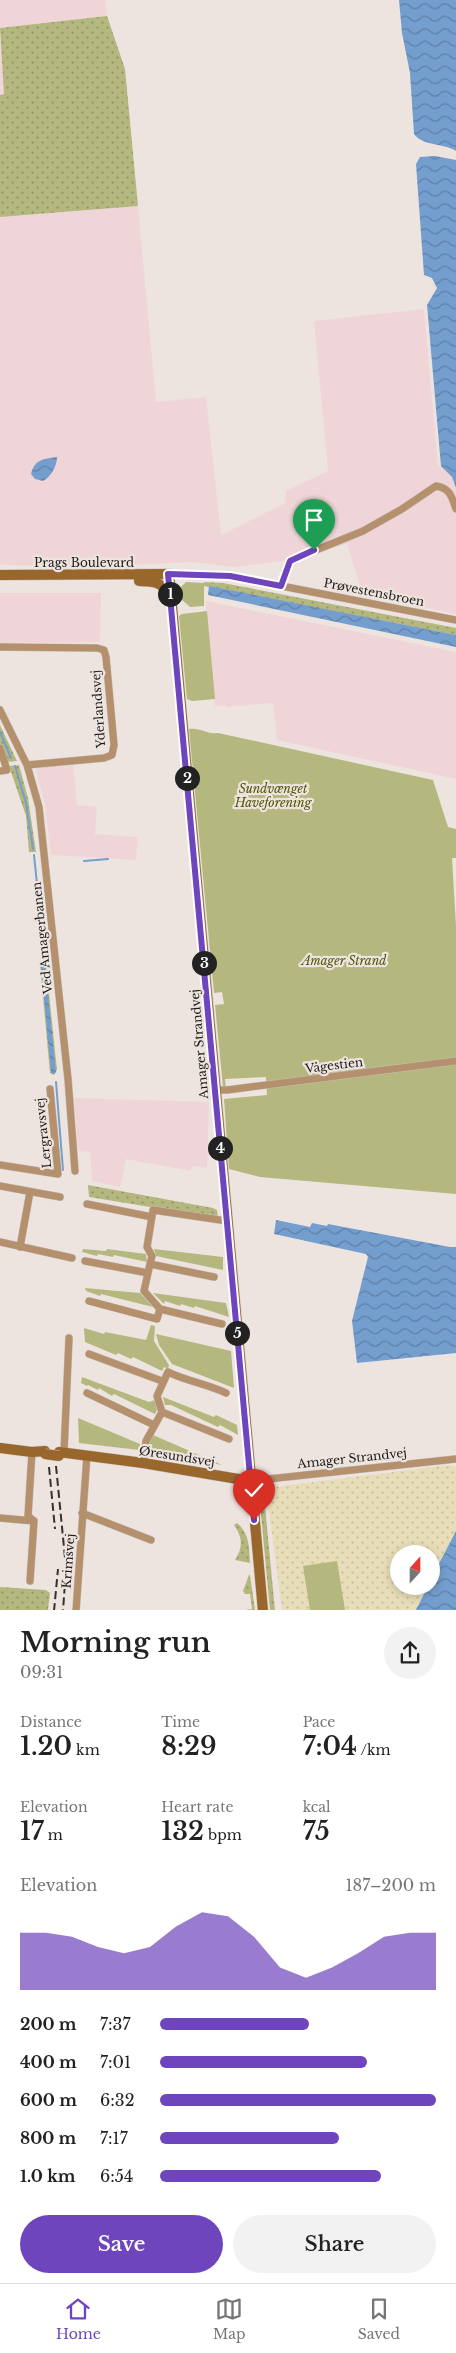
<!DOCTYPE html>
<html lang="en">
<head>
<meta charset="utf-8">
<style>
	body { margin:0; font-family:"Libre Baskerville",serif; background:#f2f2f2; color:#222; height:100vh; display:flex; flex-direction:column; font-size:19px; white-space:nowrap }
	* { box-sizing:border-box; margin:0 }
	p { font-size:16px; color:#767676 }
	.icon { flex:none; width:28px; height:28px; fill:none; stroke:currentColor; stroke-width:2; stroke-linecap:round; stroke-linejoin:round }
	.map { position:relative; height:1610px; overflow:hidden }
	.details { display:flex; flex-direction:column; background:#fff; flex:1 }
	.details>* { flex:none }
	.needle { width:32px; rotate:21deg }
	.buttons { position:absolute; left:390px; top:1545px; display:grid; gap:10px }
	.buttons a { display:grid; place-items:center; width:50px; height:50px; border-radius:50%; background:#fff; box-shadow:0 2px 8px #0003; font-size:25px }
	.pin { position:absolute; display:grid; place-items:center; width:42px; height:42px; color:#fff; margin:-51px -21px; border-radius:50% 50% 50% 0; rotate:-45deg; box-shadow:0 0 5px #0007 }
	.pin .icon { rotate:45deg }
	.km { position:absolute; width:25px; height:25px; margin:-12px; border-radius:50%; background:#222; color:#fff; font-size:14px; line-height:25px; text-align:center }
	.round { display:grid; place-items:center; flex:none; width:52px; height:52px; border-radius:26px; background:#f2f2f2 }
	.overview { display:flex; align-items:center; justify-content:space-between; height:85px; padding:0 20px }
	h1 { font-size:28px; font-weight:600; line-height:38px }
	.stats { display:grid; grid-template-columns:repeat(3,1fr); gap:8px; height:85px; padding:5px 20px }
	.stats div { display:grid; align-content:center }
	.stats b { font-size:25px; font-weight:600 }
	.stats small { font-size:14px; font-weight:400 }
	.stats p { font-size:14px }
	.chart { height:140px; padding:10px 20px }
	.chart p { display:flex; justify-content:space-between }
	.chart svg { width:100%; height:90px; margin-top:5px; fill:#6f45bd; opacity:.7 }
	.cta { display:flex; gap:10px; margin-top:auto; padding:10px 20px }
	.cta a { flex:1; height:58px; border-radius:30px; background:#6f45bd; color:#fff; font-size:20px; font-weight:600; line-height:58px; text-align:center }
	.cta a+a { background:#f2f2f2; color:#222 }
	ul { padding:0 20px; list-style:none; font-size:16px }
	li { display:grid; grid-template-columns:80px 60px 1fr; align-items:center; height:38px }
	li i { height:12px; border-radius:6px; background:#6f45bd }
	.tab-bar { display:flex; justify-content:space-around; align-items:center; height:70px; border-top:1px solid #e0e0e0; background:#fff; font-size:14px; color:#767676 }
	.tab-bar a { display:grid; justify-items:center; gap:2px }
	.tab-bar .current { color:#6f45bd }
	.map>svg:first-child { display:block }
	.industrial { fill:#efd5d8 }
	.grass { fill:url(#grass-dots) }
	.sand { fill:url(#sand-dots) }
	.green { fill:#b4b87f }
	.water { fill:url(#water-waves) }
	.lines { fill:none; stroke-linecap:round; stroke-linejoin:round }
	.stream { stroke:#749ece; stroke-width:2 }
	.street-casing { stroke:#c8c0bc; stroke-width:8 }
	.secondary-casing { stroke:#c8c0bc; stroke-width:11 }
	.street { stroke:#b4906d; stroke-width:7 }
	.secondary { stroke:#99662c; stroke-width:10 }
	.rail { stroke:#35312f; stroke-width:2; stroke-dasharray:8 4; stroke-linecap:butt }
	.secondary-bridge-casing { stroke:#c8c0bc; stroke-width:11; stroke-linecap:butt }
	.secondary-bridge { stroke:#99662c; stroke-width:10 }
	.route-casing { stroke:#fff; stroke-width:10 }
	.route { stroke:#6f45bd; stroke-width:6 }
	.labels { text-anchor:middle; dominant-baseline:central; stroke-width:4.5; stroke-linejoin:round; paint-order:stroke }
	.street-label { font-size:12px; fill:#1e1b19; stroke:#ede4e0 }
	.park-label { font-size:12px; font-style:italic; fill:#515304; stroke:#ede4e0 }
</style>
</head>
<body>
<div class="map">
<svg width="456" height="1611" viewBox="0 0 456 1611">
	<defs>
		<pattern id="grass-dots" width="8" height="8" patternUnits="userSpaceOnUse" patternTransform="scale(1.25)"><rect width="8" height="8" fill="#b4b87f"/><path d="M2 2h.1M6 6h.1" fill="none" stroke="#929567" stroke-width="1.8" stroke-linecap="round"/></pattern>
		<pattern id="sand-dots" width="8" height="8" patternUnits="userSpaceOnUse" patternTransform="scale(1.25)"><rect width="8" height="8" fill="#e7ddb8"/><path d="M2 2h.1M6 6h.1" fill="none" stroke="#c6bd9e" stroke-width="1.8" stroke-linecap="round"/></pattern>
		<pattern id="water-waves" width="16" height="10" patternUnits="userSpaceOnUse" patternTransform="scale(1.25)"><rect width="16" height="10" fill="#749ece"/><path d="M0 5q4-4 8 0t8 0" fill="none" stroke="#5f80a6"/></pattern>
	</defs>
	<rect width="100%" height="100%" fill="#ede4e0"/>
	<!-- industrial -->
	<path class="industrial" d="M0,0H105L107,16L0,29L4,94H0Z
		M138,206L156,402L206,397L221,535L285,503L286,491L328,471L314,321L424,309L438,467L441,466L452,477L456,488V614L363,595L347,544L299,559L235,567L192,562L110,566L0,565V217Z
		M0,593H101L100,642L0,643Z
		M206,601L456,652V779L277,740L273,703L226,707V705L215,706Z
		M73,764L77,805L97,807L95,834L138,837L136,860L51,855L45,804L36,771L38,768Z
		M74,1098L209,1102L207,1168L192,1166L191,1171L126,1159L120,1187L92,1181L90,1152L78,1151Z"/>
	<!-- grass -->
	<path class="grass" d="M107,16L125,69L138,206L0,217V95L4,94L0,28Z
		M204,582L223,583L456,628V635L204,586Z
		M0,725L17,761L7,762L0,743Z
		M19,765L28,798L36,852H29L26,816L9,766Z
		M43,962L46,964L57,1070L54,1075L50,1073L40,964Z
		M88,1185L213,1208L217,1210L218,1218L89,1197Z
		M259,1493L264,1496L275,1610H270Z
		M237,1523C250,1534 249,1548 250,1563L235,1560C243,1547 243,1538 234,1525Z
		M249,1575H250L255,1610H245L252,1609L250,1594H245L243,1591Z
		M0,1587L46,1590L50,1593L48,1610H0Z"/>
	<!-- sand -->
	<path class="sand" d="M449,1465L456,1467V1531L431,1579V1554H399V1586H428L416,1610H282L266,1488Z"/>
	<!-- green -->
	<path class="green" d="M186,582L204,583V606L190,607L181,599V587Z
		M207,611L215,699L192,701L187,699L179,616L182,614Z
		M189,729C200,727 209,735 218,733L433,780L448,827L456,829V858H452L456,926V1194L260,1177L229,1169L224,1099L267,1095L266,1077L225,1079L226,1087H223L215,1005L224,1004L222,992L214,993Z
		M83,1249L106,1251L107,1249L146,1254L147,1262L114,1255L113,1257L98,1254L97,1256L82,1252Z
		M154,1249L223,1257V1270L156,1256Z
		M85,1288L140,1293L153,1307L101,1294L100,1296L86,1291Z
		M153,1293L226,1303L229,1317L195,1306L194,1308L181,1304L180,1306L165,1301L164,1304Z
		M151,1325L155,1326L154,1341L169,1365L168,1369L164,1367L162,1371L133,1357L131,1359L118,1353L116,1355L85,1342L84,1328L104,1334L105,1332L146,1340Z
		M156,1334L231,1351L234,1388L172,1364L159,1345Z
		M82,1377L149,1402L155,1400L157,1410L155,1414L114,1394L112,1396L99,1388L98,1390L88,1385L87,1386L81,1383Z
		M163,1397L214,1417L216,1415L237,1425L238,1435L220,1425L218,1427L171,1405H165Z
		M78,1418L140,1444L139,1450L79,1443Z
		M153,1435L222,1465L147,1452L149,1440Z
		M337,1561L345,1610H310L303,1566Z"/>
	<!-- water -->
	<path class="water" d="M399,0H456V151C444,143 422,146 414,134L410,73L402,33Z
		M435,156L456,160V488L452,477L441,466L427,305L437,288L432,278L424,275L416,164L420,157Z
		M57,457C57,466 51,477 43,481L35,479L31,474C35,459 43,459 57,457Z
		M209,586L456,635V647L208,595Z
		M43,963L45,964L56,1072L54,1074L51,1073L41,966Z
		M276,1220L310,1227L312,1223L327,1226L328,1224L450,1247H456V1353L357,1363L352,1321L368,1257L366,1254L274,1234Z
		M456,1531V1610H416L428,1586H431V1579Z"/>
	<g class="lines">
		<!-- stream -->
		<path class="stream" d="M0,732L11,758
			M15,766L26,803L33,849
			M34,855L37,884
			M84,861L108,859
			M37,891L43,958
			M56,1082L63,1170"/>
		<!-- street casing -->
		<g class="street-casing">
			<path id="street" d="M169,574L230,576L456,620
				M281,586L289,561L363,531L402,509L436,486C450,488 452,497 456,509
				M0,647L97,648L104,650L106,657L114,745L112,755L104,758L27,765
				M0,710L27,765L39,807L68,1079L75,1171
				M0,748L7,770L0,771
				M215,1090H227L456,1061
				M0,1165L58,1174L50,1089
				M0,1186L60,1197
				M87,1204L152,1217
				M0,1242L72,1258
				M20,1247L30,1192
				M85,1261L148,1273
				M214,1277L150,1264L152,1256L147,1247L153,1210L227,1221
				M89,1301L157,1319L160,1309L144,1291L150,1264
				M160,1309L222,1324
				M89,1354L162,1381
				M87,1393L154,1425
				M162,1412L229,1439
				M64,1452L69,1338
				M143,1463L146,1441L162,1412L157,1396L168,1372C186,1381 207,1384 226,1393
				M250,1481L456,1459
				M82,1513L151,1540
				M0,1518L34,1521
				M30,1581L34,1521L28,1516L32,1452
				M76,1611L87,1455"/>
		</g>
		<!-- secondary casing -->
		<g class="secondary-casing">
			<path id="secondary" d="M0,575L169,574L263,1611
				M139,581C153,581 162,582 170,595
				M0,1448L32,1452L45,1451
				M59,1452L143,1463L250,1481"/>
		</g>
		<!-- street -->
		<use href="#street" class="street"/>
		<!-- secondary -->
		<use href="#secondary" class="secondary"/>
		<!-- rail -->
		<path class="rail" d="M56,1466L66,1568L63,1611
			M49,1467L55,1529
			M54,1611L58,1569"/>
		<!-- secondary-bridge casing -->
		<g class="secondary-bridge-casing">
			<path id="secondary-bridge" d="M45,1454L59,1456"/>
		</g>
		<!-- secondary-bridge -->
		<use href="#secondary-bridge" class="secondary-bridge"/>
	</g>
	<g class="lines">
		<!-- route casing -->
		<g class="route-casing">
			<path id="route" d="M254,1520L168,574L230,576L281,586L290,561L314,550"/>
		</g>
		<!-- route -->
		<use href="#route" class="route"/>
	</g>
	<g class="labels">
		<!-- street labels -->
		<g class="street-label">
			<text x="84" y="562">Prags Boulevard</text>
			<text transform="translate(374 592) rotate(11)">Prøvestensbroen</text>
			<text transform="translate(98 709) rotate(-94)">Yderlandsvej</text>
			<text transform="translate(42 938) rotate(-96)">Ved Amagerbanen</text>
			<text transform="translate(199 1044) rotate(-95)">Amager Strandvej</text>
			<text transform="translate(334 1065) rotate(-7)">Vågestien</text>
			<text transform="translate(43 1133) rotate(-96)">Lergravsvej</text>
			<text transform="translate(177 1456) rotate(9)">Øresundsvej</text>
			<text transform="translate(352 1458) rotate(-6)">Amager Strandvej</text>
			<text transform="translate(68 1561) rotate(-86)">Krimsvej</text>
		</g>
		<!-- park labels -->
		<g class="park-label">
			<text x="273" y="788">Sundvænget<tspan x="273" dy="14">Haveforening</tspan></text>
			<text x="344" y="960">Amager Strand</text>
		</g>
	</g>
</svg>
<div class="buttons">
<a><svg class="needle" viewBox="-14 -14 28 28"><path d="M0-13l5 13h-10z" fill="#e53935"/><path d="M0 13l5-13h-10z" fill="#767676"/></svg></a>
</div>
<div class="pin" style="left:314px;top:550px;background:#1e9e55"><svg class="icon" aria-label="arrive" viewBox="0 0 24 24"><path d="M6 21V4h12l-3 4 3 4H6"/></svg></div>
<div class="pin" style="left:254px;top:1520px;background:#d93025"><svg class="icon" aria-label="check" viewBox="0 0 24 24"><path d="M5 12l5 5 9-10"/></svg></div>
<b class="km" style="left:170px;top:594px">1</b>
<b class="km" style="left:187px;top:778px">2</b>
<b class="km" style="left:204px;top:963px">3</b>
<b class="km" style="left:220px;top:1148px">4</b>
<b class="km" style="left:237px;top:1333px">5</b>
</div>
<section class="details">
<div class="overview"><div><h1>Morning run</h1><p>09:31</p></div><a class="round"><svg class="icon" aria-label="share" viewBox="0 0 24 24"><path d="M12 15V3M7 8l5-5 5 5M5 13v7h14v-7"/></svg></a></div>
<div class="stats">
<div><p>Distance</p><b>1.20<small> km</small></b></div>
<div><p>Time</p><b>8:29</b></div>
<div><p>Pace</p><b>7:04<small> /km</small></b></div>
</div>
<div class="stats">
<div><p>Elevation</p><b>17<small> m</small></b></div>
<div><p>Heart rate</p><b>132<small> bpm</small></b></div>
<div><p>kcal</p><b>75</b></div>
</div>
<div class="chart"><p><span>Elevation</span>187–200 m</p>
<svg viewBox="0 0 160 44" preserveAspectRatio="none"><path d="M0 44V16L10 16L20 18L30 23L40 26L50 23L60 13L70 6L80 8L90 18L100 33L110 38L120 33L130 26L140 18L150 16L160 16V44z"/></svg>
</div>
<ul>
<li><b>200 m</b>7:37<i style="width:54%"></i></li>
<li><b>400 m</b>7:01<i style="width:75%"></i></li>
<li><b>600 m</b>6:32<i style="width:100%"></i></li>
<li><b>800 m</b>7:17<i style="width:65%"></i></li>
<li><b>1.0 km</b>6:54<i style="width:80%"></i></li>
</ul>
<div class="cta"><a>Save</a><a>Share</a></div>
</section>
<nav class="tab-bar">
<a class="current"><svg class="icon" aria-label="home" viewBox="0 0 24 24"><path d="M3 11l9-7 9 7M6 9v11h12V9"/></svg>Home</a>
<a><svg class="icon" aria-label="map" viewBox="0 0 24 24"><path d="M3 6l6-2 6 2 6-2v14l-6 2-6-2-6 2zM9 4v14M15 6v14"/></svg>Map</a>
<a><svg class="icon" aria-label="saved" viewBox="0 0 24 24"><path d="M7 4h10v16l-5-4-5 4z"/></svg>Saved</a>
</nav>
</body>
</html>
